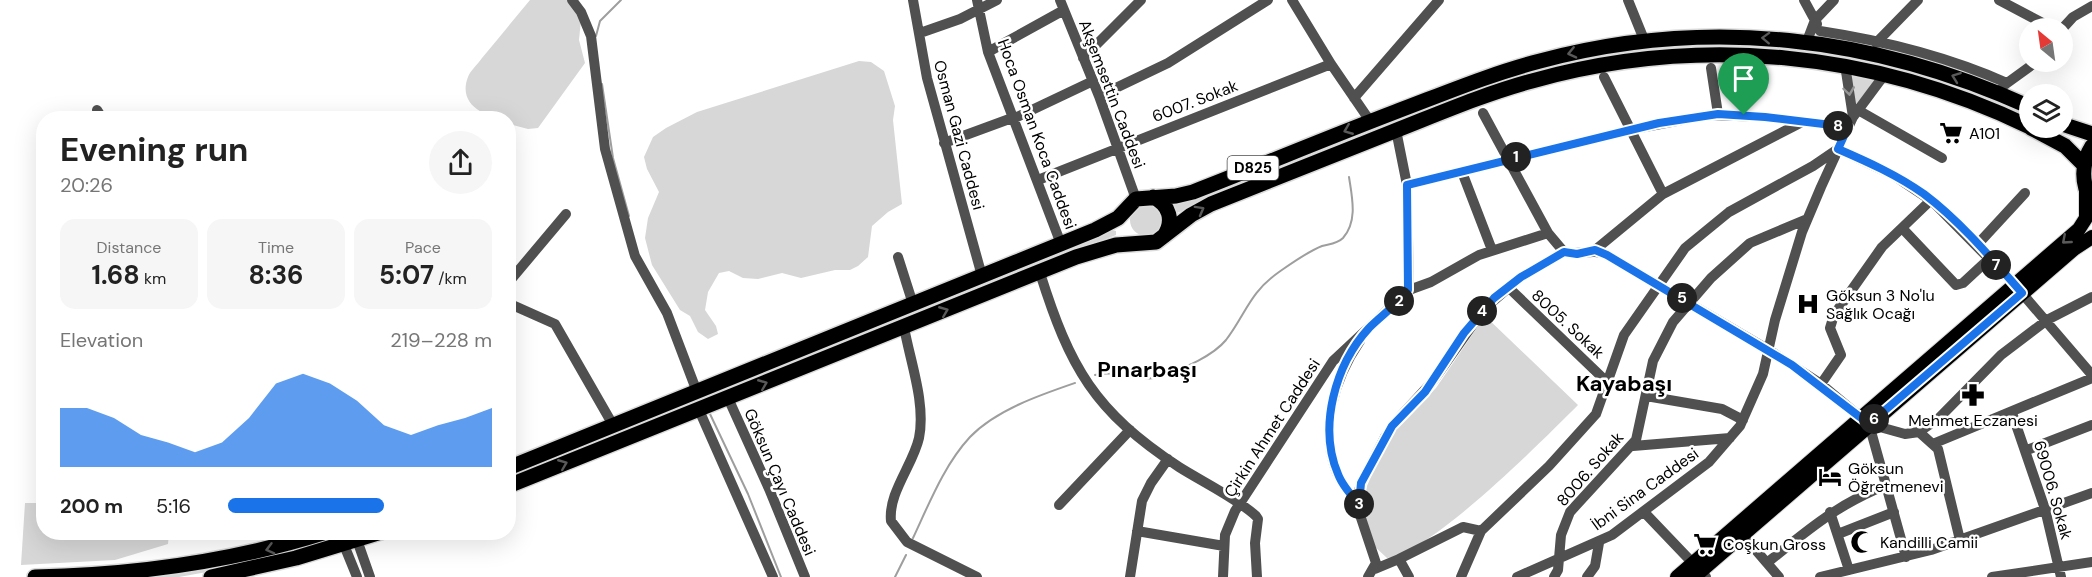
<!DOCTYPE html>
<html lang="en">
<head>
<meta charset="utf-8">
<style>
	body { margin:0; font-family:"DM Sans",sans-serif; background:#f6f6f6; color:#222; height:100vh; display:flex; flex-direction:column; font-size:22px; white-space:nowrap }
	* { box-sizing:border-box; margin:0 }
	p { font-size:20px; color:#767676 }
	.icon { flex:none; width:33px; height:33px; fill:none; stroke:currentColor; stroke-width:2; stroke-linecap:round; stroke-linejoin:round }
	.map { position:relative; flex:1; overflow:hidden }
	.panel { position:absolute; left:36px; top:111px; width:480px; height:429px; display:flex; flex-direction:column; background:#fff; border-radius:24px; box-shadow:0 6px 24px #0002 }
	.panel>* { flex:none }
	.needle { width:39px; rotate:331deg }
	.controls { position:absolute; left:2019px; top:18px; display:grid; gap:12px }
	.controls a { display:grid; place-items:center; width:54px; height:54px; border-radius:50%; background:#fff; box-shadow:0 6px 24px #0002; font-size:30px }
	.pin { position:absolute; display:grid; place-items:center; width:51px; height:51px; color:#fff; margin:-62px -26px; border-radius:50% 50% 50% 0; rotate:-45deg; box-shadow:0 0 6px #0007 }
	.pin .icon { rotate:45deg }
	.km { position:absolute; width:30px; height:30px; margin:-15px; border-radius:50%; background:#222; color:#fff; font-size:16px; line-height:30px; text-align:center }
	.round { display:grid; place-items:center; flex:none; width:63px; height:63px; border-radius:32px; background:#f6f6f6 }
	.summary { display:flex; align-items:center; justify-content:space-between; height:102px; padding:0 24px }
	h1 { font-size:33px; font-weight:700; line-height:45px }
	.stats { display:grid; grid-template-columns:repeat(3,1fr); gap:9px; height:102px; padding:6px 24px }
	.stats div { display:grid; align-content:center; border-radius:15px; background:#f6f6f6; text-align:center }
	.stats b { font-size:26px; font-weight:700 }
	.stats small { font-size:16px; font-weight:400 }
	.stats p { font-size:16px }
	.chart { height:168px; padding:12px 24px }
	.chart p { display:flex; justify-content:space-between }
	.chart svg { width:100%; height:108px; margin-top:6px; fill:#1a73e8; opacity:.7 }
	ul { padding:0 24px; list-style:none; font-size:20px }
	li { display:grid; grid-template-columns:96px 72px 1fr; align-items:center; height:45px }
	li i { height:15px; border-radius:8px; background:#1a73e8 }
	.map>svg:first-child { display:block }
	.green { fill:#d7d7d7 }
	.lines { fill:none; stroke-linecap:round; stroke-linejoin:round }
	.stream { stroke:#9e9e9e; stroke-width:2 }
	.major-casing { stroke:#dbdbdb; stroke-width:16 }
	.highway-casing { stroke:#dbdbdb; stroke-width:18 }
	.minor { stroke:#505050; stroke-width:10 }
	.major { stroke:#000; stroke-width:14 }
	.highway { stroke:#000; stroke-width:15 }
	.oneway { stroke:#595959 }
	.oneway2 { stroke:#969696 }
	.route-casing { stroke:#fff; stroke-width:12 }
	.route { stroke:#1a73e8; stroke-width:8 }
	.labels { text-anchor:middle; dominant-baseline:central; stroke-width:5; stroke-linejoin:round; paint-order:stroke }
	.shield { fill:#fff; stroke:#4c4c4c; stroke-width:1.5 }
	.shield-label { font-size:15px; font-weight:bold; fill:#000 }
	.street-label { font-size:16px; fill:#000; stroke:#fff }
	.poi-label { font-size:16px; fill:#000; stroke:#fff; text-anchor:start }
	.district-label { font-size:22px; font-weight:bold; fill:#000; stroke:#fff }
</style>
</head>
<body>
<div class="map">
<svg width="2092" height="577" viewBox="0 0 2092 577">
	<rect width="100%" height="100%" fill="#fff"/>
	<!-- green -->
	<path class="green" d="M530,0H569L581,20L579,40L585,63L538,128L528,129L509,124L508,118C486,118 457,105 468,77C470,71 478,64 482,58C498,39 514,19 530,0Z
		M1680,44L1804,46L1933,75L2029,114V120L1987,100L1936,82L1890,69L1826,56L1747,48H1708L1643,53L1325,151L1177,213L1173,204L1492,81L1575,58Z
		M859,61L871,62L884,71L895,106L893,120L902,204L888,212L872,226L868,257L858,266L850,270H835L801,278L782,273L758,279L743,278L729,271L719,273L708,292L705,310L716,326L718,334L708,339L698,332L690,316L680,310L652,265L645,238L648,218L659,192L647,169L644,157L653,137L666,128L697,112Z
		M1850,75L1874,81L1857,104H1855Z
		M1130 220a16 16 0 1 1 32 0a16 16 0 1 1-32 0Z
		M1112,230L1116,231V235L509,480V473Z
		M1485,316L1578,405C1543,440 1431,553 1387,558L1373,545L1362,505L1367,486L1378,460L1400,424L1436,388Z
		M25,503H43L44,532H169L168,544L115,560L21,565Z
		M345,533H367L229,568L179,577H118L279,551Z"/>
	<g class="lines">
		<!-- stream -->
		<path class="stream" d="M596,36L600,21L621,0
			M602,84L613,158L629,216
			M1095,375C1118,369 1144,384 1163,376C1183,368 1212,357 1226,340C1246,314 1249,293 1279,272C1292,263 1307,252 1322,246C1329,244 1337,244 1343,238C1358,221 1352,197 1349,177
			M710,414L748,494L781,577
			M913,538C929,504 944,465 970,437C996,410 1040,395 1075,383
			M895,577L906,555"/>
		<!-- major casing -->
		<g class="major-casing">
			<path id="major" d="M1677,577L2079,229L2086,218V190
				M1694,577L2074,249L2092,237"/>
		</g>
		<!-- highway casing -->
		<g class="highway-casing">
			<path id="highway" d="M2062,124L2092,134
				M2031,128L2065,146L2084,165
				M2092,146C2081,163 2081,184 2092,202
				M1153,197C1170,205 1174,221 1164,236
				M508,468L1095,230L1118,218L1136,199L1176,196L1193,192C1260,166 1327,138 1395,112C1443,94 1490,74 1540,61C1707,16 1873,36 2030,107
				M508,486L1076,257L1116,245L1156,242L1191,215L1211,204C1271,180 1331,156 1392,132C1438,114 1484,94 1532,81C1699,34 1873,51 2030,127
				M35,577C134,575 231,562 326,532
				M211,577L296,558L381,532"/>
		</g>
		<!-- minor -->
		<path class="minor" d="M572,0L581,12L591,36L605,149L635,256L667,313L697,392
			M913,0L927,78L982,276
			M977,0L988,52L1061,244
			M1060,0L1099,96L1136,199
			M1292,0L1331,64L1370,121
			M1628,0L1645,42
			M1804,0L1817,24
			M1999,0L2052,28
			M2062,29L2073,17L2092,6
			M1820,31C1886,41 1946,56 2007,83
			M920,33L960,19L997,0
			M1807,41L1815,20L1834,0
			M1876,43L1918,0
			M988,52L1064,10
			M1083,58L1141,0
			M1845,65L1853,117
			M1711,68L1718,114
			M1604,77L1663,194
			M2003,86L2036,62
			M1099,96L1168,63L1268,0
			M1354,98L1439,0
			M97,110L102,118
			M1858,110L1942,158
			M1483,113L1548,233L1564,252
			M1013,119L1093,81
			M1396,130L1407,185L1409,290
			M944,143L1012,118
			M1462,172L1492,250
			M1038,180L1331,64
			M1407,185L1629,130L1708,115L1765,117L1848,127
			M1902,228L1956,285L1963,283L1990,258
			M1977,245L2025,193
			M1595,250L1663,194L1802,122
			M1564,252C1580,256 1592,248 1607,255L1769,350L1821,384L1869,424L1905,434L1919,432L1939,418L2001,355L2047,320L2092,297
			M898,257L913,304
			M1040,273C1070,368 1094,411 1179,467C1201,481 1238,499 1256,516L1258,519L1255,543L1257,577
			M508,283L566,214
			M1508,287L1608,383
			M1409,290L1431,282L1479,255L1548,233
			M508,303L555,324L613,425
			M904,327C910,361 926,403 919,438C913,465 888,493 891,521L907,542L977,577
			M1821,384L1841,355L1830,328L1834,315L1882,247L1931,200
			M1646,396L1722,409L1743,420
			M728,398L770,491L805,577
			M699,410L773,577
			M2012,413L2045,509L2061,577
			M1869,424L1906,557
			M1919,432L1938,449L1960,540
			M1935,443L2092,378
			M1633,446L1730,438
			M2027,450L2092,425
			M1358,504C1351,494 1342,485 1337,473C1319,429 1334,379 1360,341
			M1059,505L1130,430
			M1644,512L1706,577
			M1830,512L1849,570
			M1137,531L1224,546
			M1742,534L1779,577
			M1838,534L1894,512
			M357,540L370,577
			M344,545L357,577
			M1399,559L1463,527L1481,531
			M1767,563C1806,531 1838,504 1886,485
			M1375,569L1399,559L1409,577
			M1130,577L1142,501L1151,483L1168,459
			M1223,577L1225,535L1235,511L1333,361L1409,290
			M1368,577L1376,563L1360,515L1358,495L1361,483L1385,437L1399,418L1433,381L1483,310L1521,277L1564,252
			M1461,577L1481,531L1549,466L1596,414L1624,335L1685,248L1729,212L1813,166L1838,149L1893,175L1932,201L2015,285L2092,375
			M1517,577L1612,535L1709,462L1740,426L1763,374L1775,320L1802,232L1821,187L1853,117L1885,74
			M1554,577L1558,570L1561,535L1570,512L1636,440L1653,361L1673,322L1711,278L1750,243L1807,219
			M1587,577L1595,566L1599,543
			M1820,577L1931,550L2092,493
			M1992,577L2092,562"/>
		<!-- major -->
		<use href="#major" class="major"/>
		<!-- highway -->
		<use href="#highway" class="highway"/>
	</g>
	<!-- one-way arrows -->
	<defs><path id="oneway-chevron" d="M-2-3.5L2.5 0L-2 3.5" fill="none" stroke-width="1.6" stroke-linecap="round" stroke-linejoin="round" transform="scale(1.5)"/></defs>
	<g class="oneway">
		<use href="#oneway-chevron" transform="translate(1766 38) rotate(-178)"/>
		<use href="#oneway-chevron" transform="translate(1572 53) rotate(167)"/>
		<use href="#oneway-chevron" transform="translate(1956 77) rotate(-160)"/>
		<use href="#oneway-chevron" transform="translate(1348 130) rotate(158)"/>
		<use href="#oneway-chevron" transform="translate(1200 210) rotate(-29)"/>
		<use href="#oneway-chevron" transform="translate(2066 240) rotate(139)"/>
		<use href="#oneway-chevron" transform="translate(944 311) rotate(-22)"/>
		<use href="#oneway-chevron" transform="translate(763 384) rotate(-22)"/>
		<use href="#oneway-chevron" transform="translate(563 464) rotate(-22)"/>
		<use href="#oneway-chevron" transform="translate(270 549) rotate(165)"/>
	</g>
	<use class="oneway2" href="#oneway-chevron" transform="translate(1849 91) rotate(82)"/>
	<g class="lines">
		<!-- route casing -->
		<g class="route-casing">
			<path id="route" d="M1718,114L1765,117L1848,127L1838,149C1868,162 1897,175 1924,194C1960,221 1992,259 2022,293L1869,424L1792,365L1607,255L1595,250L1577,254L1564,252L1521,277L1494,298L1464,333L1425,392L1392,426L1361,483L1359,504C1351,495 1342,485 1338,474C1318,427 1335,365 1369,328C1382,315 1397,305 1408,290L1407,185L1659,123Z"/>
		</g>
		<!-- route -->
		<use href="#route" class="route"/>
	</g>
	<!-- icons -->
	<defs>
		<g id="supermarket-bare" transform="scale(1.8)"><path d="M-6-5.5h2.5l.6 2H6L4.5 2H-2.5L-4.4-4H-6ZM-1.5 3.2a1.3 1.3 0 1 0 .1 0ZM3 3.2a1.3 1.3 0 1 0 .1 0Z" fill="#000" stroke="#fff" stroke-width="2.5" paint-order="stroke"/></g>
		<g id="hospital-bare" transform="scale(1.8)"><path d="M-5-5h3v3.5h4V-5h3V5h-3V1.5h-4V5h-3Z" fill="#000" stroke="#fff" stroke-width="2.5" paint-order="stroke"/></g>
		<g id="pharmacy-bare" transform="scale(1.8)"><path d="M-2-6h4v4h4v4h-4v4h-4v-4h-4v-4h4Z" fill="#000" stroke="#fff" stroke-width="2.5" paint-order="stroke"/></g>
		<g id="hotel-bare" transform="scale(1.8)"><path d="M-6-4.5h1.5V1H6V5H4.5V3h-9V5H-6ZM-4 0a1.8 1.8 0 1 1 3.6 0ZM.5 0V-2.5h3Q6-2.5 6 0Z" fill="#000" stroke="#fff" stroke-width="2.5" paint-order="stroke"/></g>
		<g id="mosque-bare" transform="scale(1.8)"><path d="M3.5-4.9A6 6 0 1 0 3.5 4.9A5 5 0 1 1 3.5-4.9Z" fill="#000" stroke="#fff" stroke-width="2.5" paint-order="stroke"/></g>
	</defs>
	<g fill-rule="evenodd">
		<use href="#supermarket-bare" x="1951" y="133"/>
		<use href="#hospital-bare" x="1808" y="304"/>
		<use href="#pharmacy-bare" x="1973" y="395"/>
		<use href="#hotel-bare" x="1830" y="477"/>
		<use href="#mosque-bare" x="1862" y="542"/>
		<use href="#supermarket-bare" x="1705" y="544"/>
	</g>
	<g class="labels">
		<!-- shield labels -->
		<rect class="shield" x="1227.5" y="156" width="51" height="24" rx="4.5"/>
		<g class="shield-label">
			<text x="1253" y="168">D825</text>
		</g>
		<!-- street labels -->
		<g class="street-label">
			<text transform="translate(1112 94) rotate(69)">Akşemsettin Caddesi</text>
			<text transform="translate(1195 101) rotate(-21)">6007. Sokak</text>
			<text transform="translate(1037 134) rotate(70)">Hoca Osman Koca Caddesi</text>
			<text transform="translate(959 135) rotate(75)">Osman Gazi Caddesi</text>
			<text transform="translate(1568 324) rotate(43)">8005. Sokak</text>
			<text transform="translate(1272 428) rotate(-57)">Çirkin Ahmet Caddesi</text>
			<text transform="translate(1590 469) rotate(-49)">8006. Sokak</text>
			<text transform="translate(780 482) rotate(67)">Göksun Çayı Caddesi</text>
			<text transform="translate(1645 489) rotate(-36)">İbni Sina Caddesi</text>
			<text transform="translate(2053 490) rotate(74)">69006. Sokak</text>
		</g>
		<!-- poi labels -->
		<g class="poi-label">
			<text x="1969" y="133">A101</text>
			<text x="1826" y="295">Göksun 3 No'lu<tspan x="1826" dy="18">Sağlık Ocağı</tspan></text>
			<text x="1973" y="420" text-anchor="middle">Mehmet Eczanesi</text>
			<text x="1848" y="468">Göksun<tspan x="1848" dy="18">Öğretmenevi</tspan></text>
			<text x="1880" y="542">Kandilli Camii</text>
			<text x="1723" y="544">Coşkun Gross</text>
		</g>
		<!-- district labels -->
		<g class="district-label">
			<text x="1147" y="369">Pınarbaşı</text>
			<text x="1624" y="383">Kayabaşı</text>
		</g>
	</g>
</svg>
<div class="controls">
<a><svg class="needle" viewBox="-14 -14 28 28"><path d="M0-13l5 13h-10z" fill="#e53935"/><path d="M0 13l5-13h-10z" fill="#767676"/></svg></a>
<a><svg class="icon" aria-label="layers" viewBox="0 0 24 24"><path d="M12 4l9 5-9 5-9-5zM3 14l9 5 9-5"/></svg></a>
</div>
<div class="pin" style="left:1744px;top:115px;background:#1e9e55"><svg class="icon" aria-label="arrive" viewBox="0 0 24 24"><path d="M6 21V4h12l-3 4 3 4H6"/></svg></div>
<b class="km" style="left:1516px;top:157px">1</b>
<b class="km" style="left:1399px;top:301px">2</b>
<b class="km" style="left:1359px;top:504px">3</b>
<b class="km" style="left:1482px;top:311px">4</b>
<b class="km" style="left:1682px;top:298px">5</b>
<b class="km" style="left:1874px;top:419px">6</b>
<b class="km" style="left:1996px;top:265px">7</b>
<b class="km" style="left:1838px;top:126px">8</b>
<section class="panel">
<div class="summary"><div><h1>Evening run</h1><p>20:26</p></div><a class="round"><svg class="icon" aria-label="share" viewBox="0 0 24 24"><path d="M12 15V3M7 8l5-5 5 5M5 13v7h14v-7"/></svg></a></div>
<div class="stats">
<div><p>Distance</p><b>1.68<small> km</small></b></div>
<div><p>Time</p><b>8:36</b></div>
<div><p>Pace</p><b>5:07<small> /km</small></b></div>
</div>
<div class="chart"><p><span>Elevation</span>219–228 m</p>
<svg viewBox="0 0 160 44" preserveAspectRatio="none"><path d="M0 44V20L10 20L20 24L30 31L40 34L50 38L60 34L70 24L80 10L90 6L100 10L110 17L120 27L130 31L140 27L150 24L160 20V44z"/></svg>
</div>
<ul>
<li><b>200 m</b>5:16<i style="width:59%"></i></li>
</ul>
</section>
</div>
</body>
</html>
